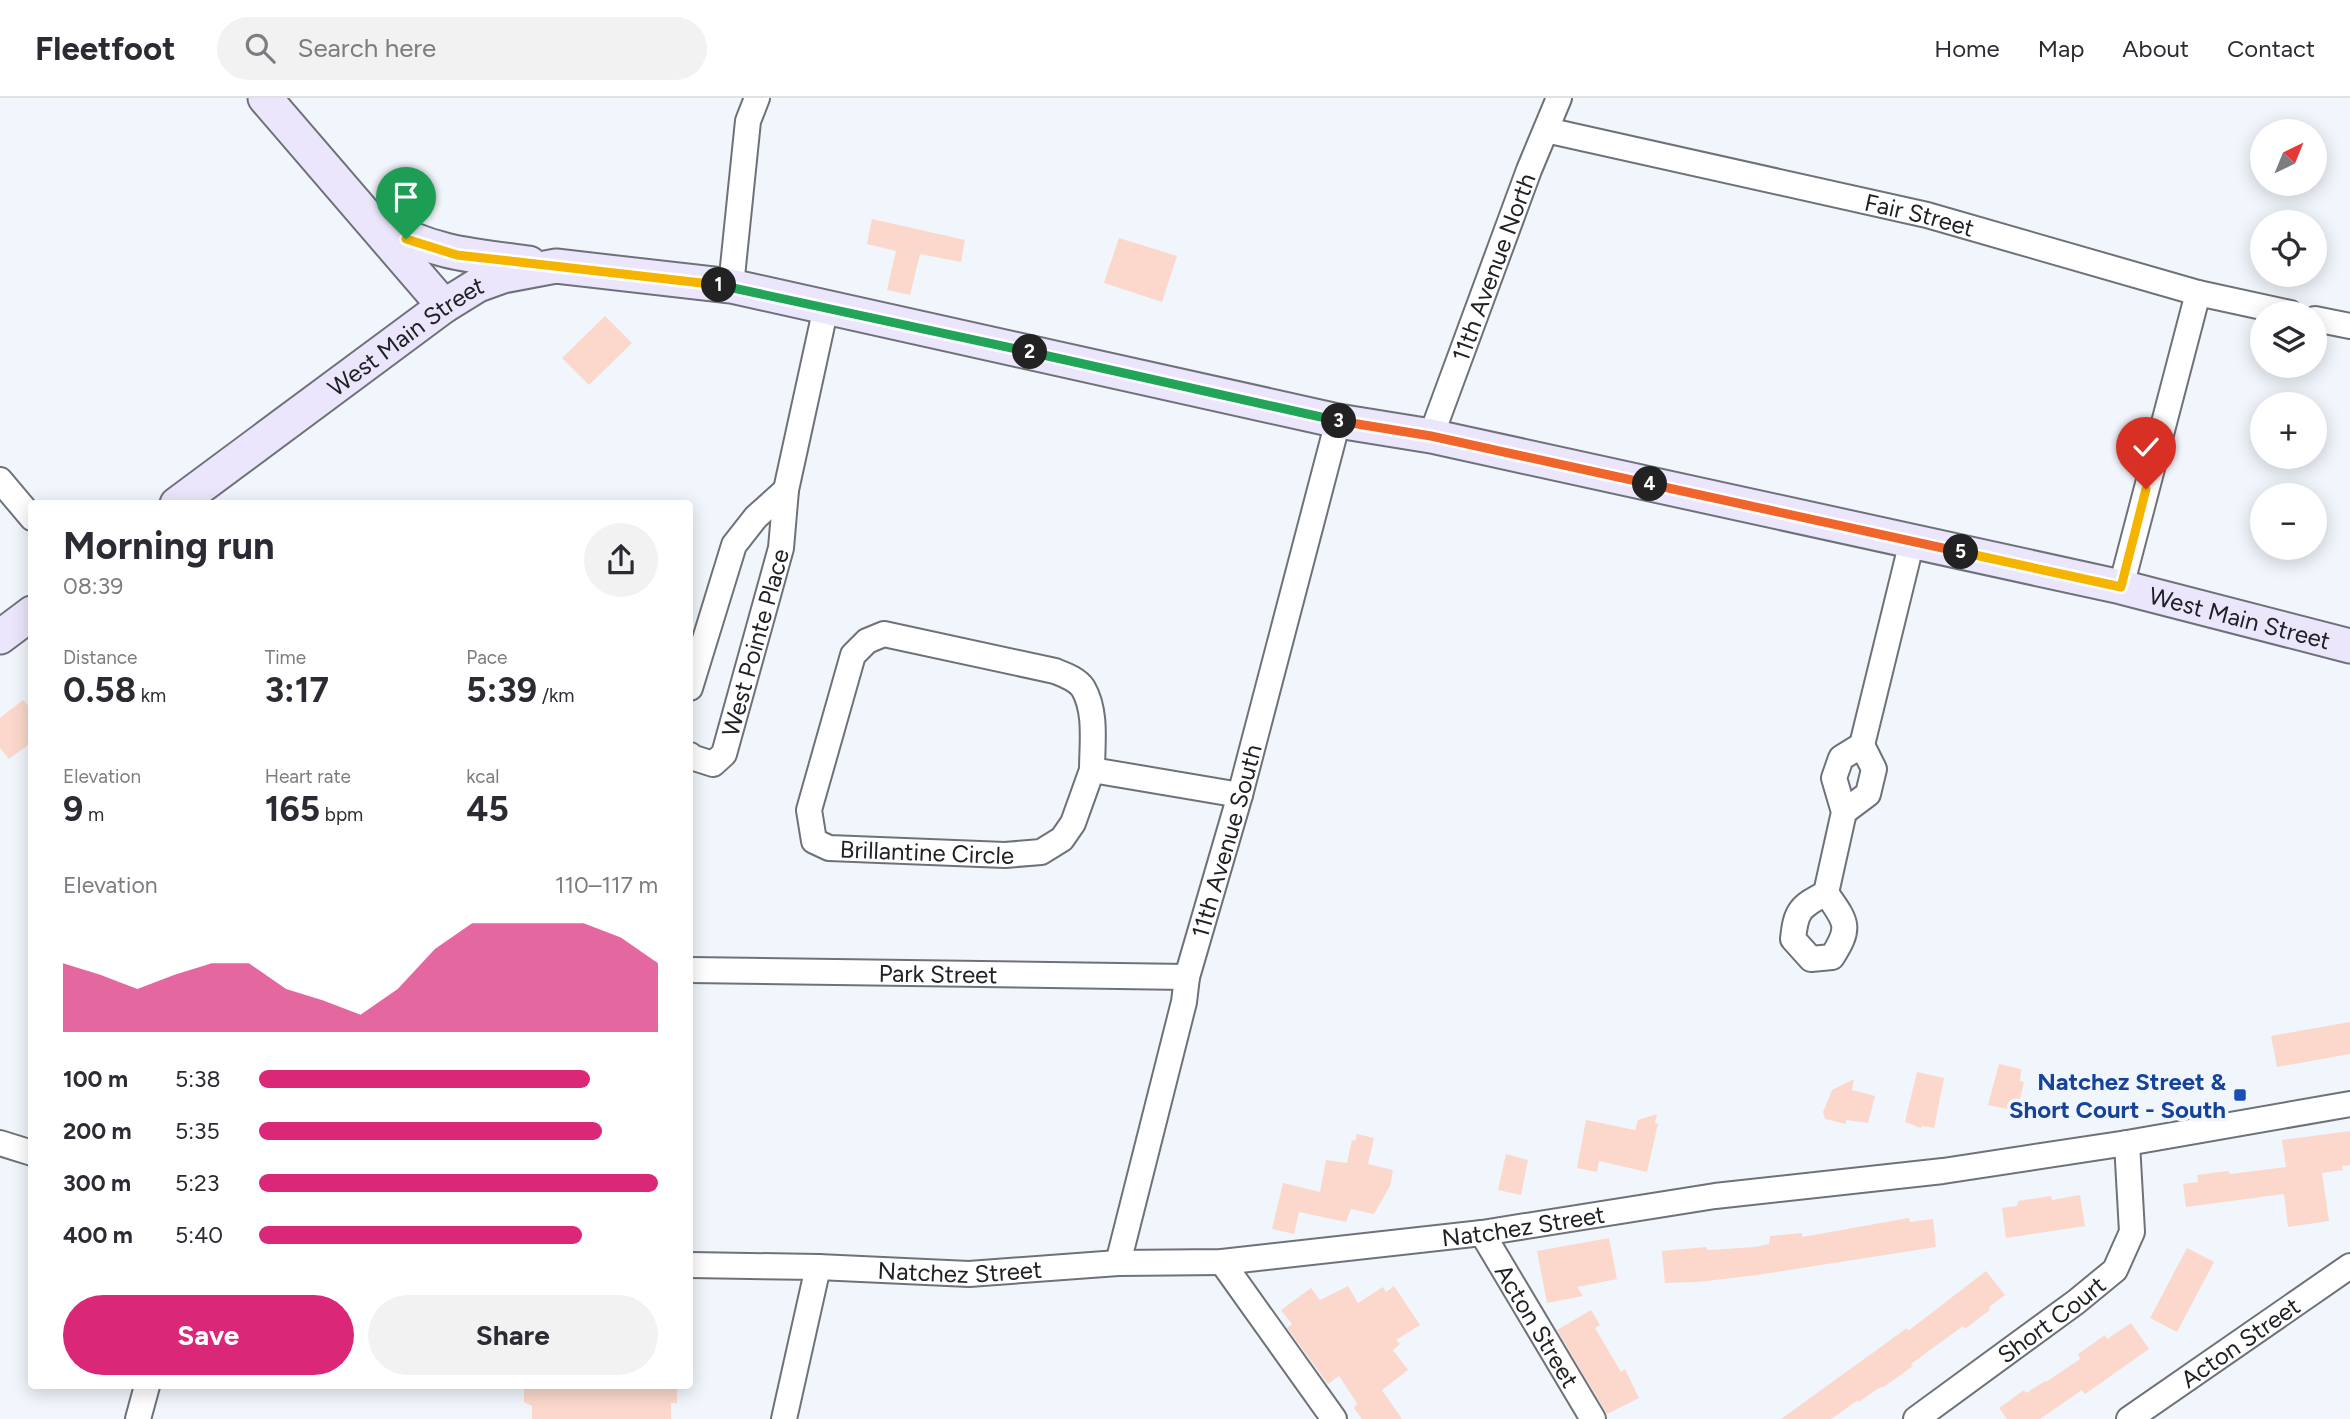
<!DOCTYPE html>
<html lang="en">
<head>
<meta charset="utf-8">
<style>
	body { margin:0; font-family:Figtree,sans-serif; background:#f2f2f3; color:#2b2b33; height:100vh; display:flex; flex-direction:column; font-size:26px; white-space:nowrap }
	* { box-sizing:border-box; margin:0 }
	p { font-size:23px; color:#7c7c81 }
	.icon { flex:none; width:38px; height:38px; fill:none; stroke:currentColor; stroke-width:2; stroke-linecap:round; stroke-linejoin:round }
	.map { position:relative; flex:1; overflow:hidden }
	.side { position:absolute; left:28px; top:402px; width:665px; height:889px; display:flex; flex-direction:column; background:#fff; border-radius:7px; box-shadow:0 4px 18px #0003 }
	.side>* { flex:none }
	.needle { width:46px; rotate:43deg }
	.fabs { position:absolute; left:2250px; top:21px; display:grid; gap:14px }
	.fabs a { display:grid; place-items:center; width:77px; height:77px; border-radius:50%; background:#fff; box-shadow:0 4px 18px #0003; font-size:35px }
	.pin { position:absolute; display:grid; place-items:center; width:60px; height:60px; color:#fff; margin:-72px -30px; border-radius:50% 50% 50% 0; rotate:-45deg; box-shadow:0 0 7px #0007 }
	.pin .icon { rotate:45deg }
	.km { position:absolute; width:35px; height:35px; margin:-18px; border-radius:50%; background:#222; color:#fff; font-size:19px; line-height:35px; text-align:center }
	.round { display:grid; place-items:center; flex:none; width:74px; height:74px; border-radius:37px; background:#f2f2f3 }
	.head { display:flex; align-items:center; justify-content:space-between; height:119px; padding:0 35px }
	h1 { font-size:38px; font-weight:700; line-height:52px }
	.stats { display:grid; grid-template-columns:repeat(3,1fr); gap:10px; height:119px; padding:7px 35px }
	.stats div { display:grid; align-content:center }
	.stats b { font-size:35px; font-weight:700 }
	.stats small { font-size:19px; font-weight:400 }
	.stats p { font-size:19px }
	.chart { height:196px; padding:14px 35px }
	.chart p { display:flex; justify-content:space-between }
	.chart svg { width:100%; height:126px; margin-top:7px; fill:#db2777; opacity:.7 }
	.cta { display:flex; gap:14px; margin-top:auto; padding:14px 35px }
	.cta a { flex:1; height:80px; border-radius:42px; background:#db2777; color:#fff; font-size:28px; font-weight:700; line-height:80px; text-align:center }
	.cta a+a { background:#f2f2f3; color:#2b2b33 }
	ul { padding:0 35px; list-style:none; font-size:23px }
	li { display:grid; grid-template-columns:112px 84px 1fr; align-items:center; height:52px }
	li i { height:18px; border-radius:9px; background:#db2777 }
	header { display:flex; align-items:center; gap:42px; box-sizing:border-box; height:98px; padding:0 35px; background:#fff; border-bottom:2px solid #e1e1e2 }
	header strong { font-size:33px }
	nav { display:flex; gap:38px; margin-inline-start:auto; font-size:24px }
	.search { width:490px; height:63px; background:#f2f2f3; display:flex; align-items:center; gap:18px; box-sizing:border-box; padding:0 24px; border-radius:38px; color:#7c7c81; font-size:26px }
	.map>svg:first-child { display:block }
	.building { fill:#fbd8cb }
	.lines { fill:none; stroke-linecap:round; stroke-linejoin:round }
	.street-casing { stroke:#6e7278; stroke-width:28 }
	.secondary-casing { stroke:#6e7278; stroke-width:37 }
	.street { stroke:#fff; stroke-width:24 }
	.secondary { stroke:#ece6fc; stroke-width:33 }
	.split-1-casing { stroke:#fff; stroke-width:14 }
	.split-2-casing { stroke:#fff; stroke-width:14 }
	.split-3-casing { stroke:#fff; stroke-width:14 }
	.split-4-casing { stroke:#fff; stroke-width:14 }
	.split-5-casing { stroke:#fff; stroke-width:14 }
	.split-6-casing { stroke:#fff; stroke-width:14 }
	.split-1 { stroke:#f5b400; stroke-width:9 }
	.split-2 { stroke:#22a559; stroke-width:9 }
	.split-3 { stroke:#22a559; stroke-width:9 }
	.split-4 { stroke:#f0652b; stroke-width:9 }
	.split-5 { stroke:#f0652b; stroke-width:9 }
	.split-6 { stroke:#f5b400; stroke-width:9 }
	.transit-dot { fill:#1a4fb4; stroke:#f1f6fc; stroke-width:2.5 }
	.labels { text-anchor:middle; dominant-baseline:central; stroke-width:7; stroke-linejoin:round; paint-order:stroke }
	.street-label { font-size:24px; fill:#202124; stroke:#f1f6fc }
	.transit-label { font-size:24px; font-weight:bold; fill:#164399; stroke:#f1f6fc; text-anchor:end }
</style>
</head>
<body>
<header>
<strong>Fleetfoot</strong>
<div class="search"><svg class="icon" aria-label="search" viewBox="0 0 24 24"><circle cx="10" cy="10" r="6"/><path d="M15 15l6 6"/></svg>Search here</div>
<nav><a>Home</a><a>Map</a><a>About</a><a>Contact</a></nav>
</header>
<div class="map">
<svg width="2350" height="1321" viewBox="0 0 2350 1321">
	<rect width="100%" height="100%" fill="#f1f6fc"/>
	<!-- building -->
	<path class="building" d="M872,121L965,142L961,164L920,156L910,197L887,192L896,153L867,146Z
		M1119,140L1177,158L1162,204L1104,185Z
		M605,218L632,245L589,287L562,260Z
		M23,602L32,612V644L9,661L0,650V620Z
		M2350,924V956L2277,969L2271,938Z
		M1999,966L2021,971L2020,983L2024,984L2017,1013L1988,1007Z
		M1917,974L1944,980L1934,1030L1922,1028L1921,1030L1905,1024Z
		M1854,981L1852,992L1875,998L1868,1025L1846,1022V1026L1825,1021L1823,1014L1832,992Z
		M1657,1016L1655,1025L1658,1026L1647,1074L1599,1063L1597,1074L1577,1070L1586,1022L1635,1032L1638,1022Z
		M2350,1033V1067L2342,1068L2343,1072L2322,1075L2329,1123L2288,1129L2284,1096L2186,1109L2183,1086L2198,1084L2197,1077L2228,1073L2230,1076L2286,1069L2282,1042Z
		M1357,1036L1374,1040L1368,1066L1393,1072L1390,1088L1374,1116L1351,1111L1346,1124L1299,1114L1294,1136L1272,1131L1283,1085L1320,1094L1326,1062L1347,1065L1352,1042L1355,1043Z
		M1506,1056L1528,1062L1521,1097L1498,1092Z
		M2080,1097L2085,1128L2006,1140L2002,1110L2017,1108L2018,1103L2051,1098L2052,1102Z
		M1909,1120L1910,1124L1933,1121L1936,1149L1757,1177L1698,1184L1665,1185L1662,1153L1706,1149L1708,1152L1755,1149L1769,1146L1770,1138L1802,1135V1139Z
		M1609,1140L1617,1181L1577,1189L1583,1198L1547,1205L1537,1153Z
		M2187,1150L2214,1164L2177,1234L2150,1220Z
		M1986,1173L2005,1197L1989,1209L1990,1212L1965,1231L1963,1228L1911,1266L1913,1268L1885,1288L1877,1291L1859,1304L1858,1302L1831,1321H1781L1907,1230L1908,1233Z
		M1348,1188L1358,1205L1383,1189L1386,1194L1394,1188L1420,1227L1396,1242L1400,1246L1393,1252L1408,1272L1382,1292L1402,1321H1362L1354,1310L1357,1305L1339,1278L1328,1286L1287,1230L1292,1226L1281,1212L1311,1190L1320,1202Z
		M1591,1212L1600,1227L1595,1230L1621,1274L1625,1271L1639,1300L1607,1316L1557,1232Z
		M2131,1225L2149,1251L2085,1296L2082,1292L2040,1321H2007L1999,1310L2024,1292L2026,1295L2045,1283L2046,1284L2080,1261L2078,1256L2105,1237L2107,1241Z
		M524,1288H677V1305H671V1321H532V1308L524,1304Z"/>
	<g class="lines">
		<!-- street casing -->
		<g class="street-casing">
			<g id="street">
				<path id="s1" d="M1546,32L1927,117L2198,195L2290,215"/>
				<path d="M731,188L748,23L757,0"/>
				<path d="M2315,221L2350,228"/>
				<path id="s2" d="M1431,338L1529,72L1559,0"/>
				<path d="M0,382L32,420"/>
				<path d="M2121,489L2198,195"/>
				<path d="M690,590L734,447L756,419L786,392"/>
				<path id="s3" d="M690,657L691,659L713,666L724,656L781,450L786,392L826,209"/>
				<path id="s4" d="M1092,672C1092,646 1097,614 1083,590C1077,581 1065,577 1055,573L884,536L867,543L853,557L809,712L814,743L829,750L1005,757L1041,754L1062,741L1073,725L1092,672L1240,697"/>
				<path d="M1844,714L1868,696L1874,671L1862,647"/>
				<path d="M1826,795C1846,824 1852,828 1832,859L1811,861L1793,841C1796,812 1800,809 1826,795L1844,714L1834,680L1841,660L1862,647L1912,443"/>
				<path id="s5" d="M690,872L1187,879"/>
				<path d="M0,1045L32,1055"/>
				<path id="s6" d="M1482,1135L1593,1321"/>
				<path d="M1222,1164L1334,1321"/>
				<path id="s7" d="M1118,1165L1184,904L1187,879L1240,697L1338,323"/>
				<path id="s8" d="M690,1167L818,1169L969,1176L1118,1165L1222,1164L1482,1135L1715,1098L1943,1073L2127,1045L2350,1006"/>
				<path d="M138,1321L147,1288"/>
				<path d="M784,1321L818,1169"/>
				<path id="s9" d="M1916,1321L2076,1204L2115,1172L2132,1134L2127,1045"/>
				<path id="s10" d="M2129,1321L2350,1168"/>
			</g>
		</g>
		<!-- secondary casing -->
		<g class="secondary-casing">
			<g id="secondary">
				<path d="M265,0L444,208"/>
				<path d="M380,125C430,155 473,158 529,165"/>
				<path id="s11" d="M177,406L444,208L478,187L503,178L556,168L731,188L1338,323L1431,338L2121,489L2350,548"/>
				<path d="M0,539L32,515"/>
			</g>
		</g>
		<!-- street -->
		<use href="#street" class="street"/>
		<!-- secondary -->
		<use href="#secondary" class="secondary"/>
	</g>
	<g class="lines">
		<!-- split-1 casing -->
		<g class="split-1-casing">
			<path id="split-1" d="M406,141L457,157L719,187"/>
		</g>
		<!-- split-2 casing -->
		<g class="split-2-casing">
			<path id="split-2" d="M719,187L1030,254"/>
		</g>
		<!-- split-3 casing -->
		<g class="split-3-casing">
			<path id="split-3" d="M1030,254L1339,323"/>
		</g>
		<!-- split-4 casing -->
		<g class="split-4-casing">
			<path id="split-4" d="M1339,323L1431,338L1650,386"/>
		</g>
		<!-- split-5 casing -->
		<g class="split-5-casing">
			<path id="split-5" d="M1650,386L1961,454"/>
		</g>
		<!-- split-6 casing -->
		<g class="split-6-casing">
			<path id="split-6" d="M1961,454L2121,489L2146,391"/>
		</g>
		<!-- split-1 -->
		<use href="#split-1" class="split-1"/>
		<!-- split-2 -->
		<use href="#split-2" class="split-2"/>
		<!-- split-3 -->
		<use href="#split-3" class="split-3"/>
		<!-- split-4 -->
		<use href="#split-4" class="split-4"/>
		<!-- split-5 -->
		<use href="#split-5" class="split-5"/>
		<!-- split-6 -->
		<use href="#split-6" class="split-6"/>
	</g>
	<!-- markers -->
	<rect class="transit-dot" x="2233" y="990" width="14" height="14" rx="3.5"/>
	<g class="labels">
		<!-- street labels -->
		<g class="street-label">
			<text stroke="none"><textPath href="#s1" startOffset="383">Fair Street</textPath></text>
			<text stroke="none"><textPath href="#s2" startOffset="180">11th Avenue North</textPath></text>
			<text stroke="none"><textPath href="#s11" startOffset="284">West Main Street</textPath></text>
			<text stroke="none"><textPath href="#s11" startOffset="2174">West Main Street</textPath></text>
			<text stroke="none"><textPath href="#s3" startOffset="156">West Pointe Place</textPath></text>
			<text stroke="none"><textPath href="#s7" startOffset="436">11th Avenue South</textPath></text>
			<text stroke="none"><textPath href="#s4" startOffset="637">Brillantine Circle</textPath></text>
			<text stroke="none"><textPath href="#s5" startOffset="248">Park Street</textPath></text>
			<text stroke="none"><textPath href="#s8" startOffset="836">Natchez Street</textPath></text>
			<text stroke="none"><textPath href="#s8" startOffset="270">Natchez Street</textPath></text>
			<text stroke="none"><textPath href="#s9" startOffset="168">Short Court</textPath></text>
			<text stroke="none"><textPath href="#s6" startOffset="108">Acton Street</textPath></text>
			<text stroke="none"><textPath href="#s10" startOffset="135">Acton Street</textPath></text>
		</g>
		<!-- transit labels -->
		<g class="transit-label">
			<text x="2226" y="983">Natchez Street &amp;<tspan x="2226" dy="28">Short Court - South</tspan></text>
		</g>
	</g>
</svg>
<div class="fabs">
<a><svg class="needle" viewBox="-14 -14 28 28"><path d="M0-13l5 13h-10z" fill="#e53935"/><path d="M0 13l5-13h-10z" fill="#7c7c81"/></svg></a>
<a><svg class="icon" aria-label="locate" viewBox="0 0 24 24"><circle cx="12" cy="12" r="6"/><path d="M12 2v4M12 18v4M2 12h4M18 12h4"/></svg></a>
<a><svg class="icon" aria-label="layers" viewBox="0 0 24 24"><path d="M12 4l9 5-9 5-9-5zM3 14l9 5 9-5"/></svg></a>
<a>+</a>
<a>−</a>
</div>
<div class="pin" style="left:406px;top:141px;background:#1e9e55"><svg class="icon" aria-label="arrive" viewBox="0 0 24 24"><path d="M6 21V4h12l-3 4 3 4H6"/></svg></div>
<div class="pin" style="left:2146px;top:391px;background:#d93025"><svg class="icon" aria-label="check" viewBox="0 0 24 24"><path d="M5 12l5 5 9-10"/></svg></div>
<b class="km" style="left:719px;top:187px">1</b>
<b class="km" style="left:1030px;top:254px">2</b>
<b class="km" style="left:1339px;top:323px">3</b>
<b class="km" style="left:1650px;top:386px">4</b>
<b class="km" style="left:1961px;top:454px">5</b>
<section class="side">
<div class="head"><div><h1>Morning run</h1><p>08:39</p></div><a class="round"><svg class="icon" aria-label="share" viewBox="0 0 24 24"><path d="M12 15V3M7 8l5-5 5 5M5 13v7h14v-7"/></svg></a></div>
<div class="stats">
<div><p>Distance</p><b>0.58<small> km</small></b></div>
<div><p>Time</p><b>3:17</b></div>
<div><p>Pace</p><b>5:39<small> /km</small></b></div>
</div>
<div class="stats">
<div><p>Elevation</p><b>9<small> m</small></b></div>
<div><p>Heart rate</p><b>165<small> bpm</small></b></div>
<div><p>kcal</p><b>45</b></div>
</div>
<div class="chart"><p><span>Elevation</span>110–117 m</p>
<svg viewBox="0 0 160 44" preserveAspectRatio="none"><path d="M0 44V20L10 24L20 29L30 24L40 20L50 20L60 29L70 33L80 38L90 29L100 15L110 6L120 6L130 6L140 6L150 11L160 20V44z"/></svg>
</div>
<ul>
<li><b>100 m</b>5:38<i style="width:83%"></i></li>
<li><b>200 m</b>5:35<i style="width:86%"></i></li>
<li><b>300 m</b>5:23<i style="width:100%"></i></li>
<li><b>400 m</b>5:40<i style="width:81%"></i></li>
</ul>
<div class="cta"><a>Save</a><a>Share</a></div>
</section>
</div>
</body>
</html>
